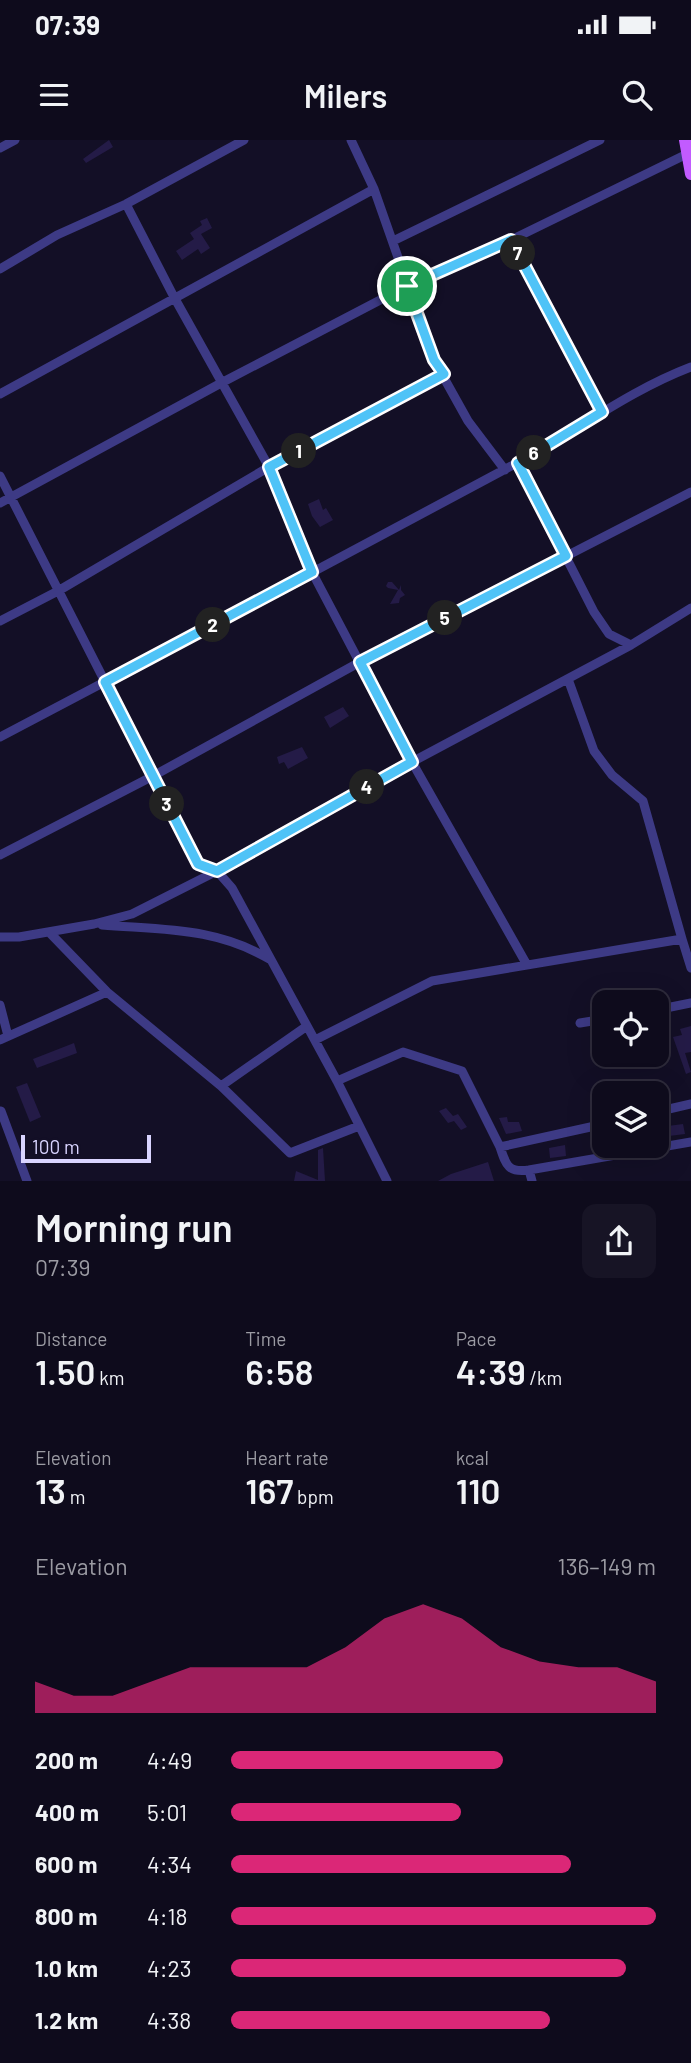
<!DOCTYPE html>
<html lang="en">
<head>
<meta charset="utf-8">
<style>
	body { margin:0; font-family:Barlow,sans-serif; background:#171425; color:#f1f3f6; height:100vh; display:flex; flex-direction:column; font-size:26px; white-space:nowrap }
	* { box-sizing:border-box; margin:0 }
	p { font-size:23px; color:#9b9ba3 }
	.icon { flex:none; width:38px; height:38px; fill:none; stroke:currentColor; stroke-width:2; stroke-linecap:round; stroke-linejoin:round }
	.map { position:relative; height:1041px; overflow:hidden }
	.side { display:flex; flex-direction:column; background:#0e0b1c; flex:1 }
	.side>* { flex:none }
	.tools { position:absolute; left:592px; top:850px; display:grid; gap:14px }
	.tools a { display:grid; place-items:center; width:77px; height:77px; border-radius:14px; background:#0e0b1c; box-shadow:0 7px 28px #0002,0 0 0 2px #2e2b3b; font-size:35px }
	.scale { position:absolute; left:21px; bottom:18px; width:130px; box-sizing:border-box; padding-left:7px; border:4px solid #d9d4ff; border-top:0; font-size:19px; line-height:24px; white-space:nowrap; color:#d9d4ff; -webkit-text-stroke:5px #130f26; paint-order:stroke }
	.pin { position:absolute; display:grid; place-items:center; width:60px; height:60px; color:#fff; margin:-30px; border:4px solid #fff; border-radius:50%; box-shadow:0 2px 7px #0007 }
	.km { position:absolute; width:35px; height:35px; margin:-18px; border-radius:50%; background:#222; color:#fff; font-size:19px; line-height:35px; text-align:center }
	.round { display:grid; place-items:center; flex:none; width:74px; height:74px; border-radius:14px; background:#171425 }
	.summary { display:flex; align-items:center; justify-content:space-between; height:119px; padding:0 35px }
	h1 { font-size:38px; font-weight:600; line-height:52px }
	.figures { display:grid; grid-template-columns:repeat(3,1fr); gap:10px; height:119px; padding:7px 35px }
	.figures div { display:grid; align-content:center }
	.figures b { font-size:35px; font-weight:600 }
	.figures small { font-size:19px; font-weight:400 }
	.figures p { font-size:19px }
	.chart { height:196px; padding:14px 35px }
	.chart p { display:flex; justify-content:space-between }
	.chart svg { width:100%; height:126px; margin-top:7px; fill:#db2777; opacity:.7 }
	ul { padding:0 35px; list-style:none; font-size:23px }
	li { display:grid; grid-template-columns:112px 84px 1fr; align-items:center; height:52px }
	li i { height:18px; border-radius:9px; background:#db2777 }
	.status { display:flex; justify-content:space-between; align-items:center; height:49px; padding:0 35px; background:#0e0b1c; direction:ltr }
	.status svg { height:19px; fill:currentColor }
	header { display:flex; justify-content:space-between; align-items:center; height:91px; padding:0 35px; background:#0e0b1c; font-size:32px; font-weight:600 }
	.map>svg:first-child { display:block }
	.building { fill:#241b47 }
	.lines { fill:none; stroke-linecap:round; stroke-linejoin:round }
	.minor { stroke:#3d3a85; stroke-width:9 }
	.major { stroke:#c25bff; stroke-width:12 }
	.route-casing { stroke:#fff; stroke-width:14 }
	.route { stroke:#4fc3f7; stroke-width:9 }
</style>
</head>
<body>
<div class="status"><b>07:39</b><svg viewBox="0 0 49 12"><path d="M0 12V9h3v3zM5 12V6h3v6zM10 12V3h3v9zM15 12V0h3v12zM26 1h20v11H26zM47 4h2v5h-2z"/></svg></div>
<header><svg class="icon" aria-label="menu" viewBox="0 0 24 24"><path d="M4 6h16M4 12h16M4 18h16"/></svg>Milers<svg class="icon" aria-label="search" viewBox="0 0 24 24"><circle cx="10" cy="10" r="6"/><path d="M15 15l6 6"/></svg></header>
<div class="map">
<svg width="691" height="1041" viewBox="0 0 691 1041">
	<rect width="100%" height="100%" fill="#130f26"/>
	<!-- building -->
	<path class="building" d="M109,0L113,7L86,23L83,19Z
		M207,78L212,88L201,94L210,108L201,114L198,109L182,120L176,111L194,99L190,93L202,85L200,81Z
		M319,359L323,370L326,368L333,380L320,387L312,376L308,364Z
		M388,442H392L399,450L401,445V450L405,455L400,458L399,463L390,464L398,450L388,448L386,446Z
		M343,567L349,576L330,588L324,577Z
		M302,607L308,618L288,629L284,622L279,624L277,617Z
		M691,886V912L685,913L691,932L686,934L673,897L682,895L680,889Z
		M74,903L77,913L37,928L33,919Z
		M27,943L41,977L30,982L16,947Z
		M446,968L453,976L458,974L467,987L461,990L454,981L448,983L439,971Z
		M507,977L508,982H519L522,991L506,994L499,978Z
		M683,984L685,994L669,996L668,986Z
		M565,1005L566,1016L550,1018L549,1008Z
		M323,1008L325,1041H294L296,1031L318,1040V1010Z
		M488,1022L494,1041H438L451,1034Z"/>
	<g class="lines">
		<!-- minor -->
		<path class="minor" d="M351,0L374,49L434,220L468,281L505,330
			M0,8L15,0
			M126,64L174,157L269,327L312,432L412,622L527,825
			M511,100L602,272
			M393,101L600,0
			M0,129L57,95L126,64L244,0
			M0,254L374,49
			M518,323L594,472L609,494L631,505
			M0,336L198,724L217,731L232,748L337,941L387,1041
			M0,363L223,242L407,146L511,100L687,14
			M0,481L58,451L269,327L444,234
			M0,597C172,507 344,416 515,324C574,293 628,251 691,227
			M0,715L153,636L360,522L691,352
			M102,785C163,790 216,787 271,820
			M49,792L107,852L221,946L290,1013L359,986
			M0,797H19L94,784L132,774L217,731L412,622L631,505L691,468
			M682,799L691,828
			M0,865L8,896
			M656,870L691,863
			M580,883L604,879
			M0,900L107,852
			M315,900L432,841L682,799L643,661L612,635L594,611L568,539
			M337,941L403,912L462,931L500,1007L604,984
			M221,946L307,886
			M1,971L27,1041
			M656,972L691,964
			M500,1007C506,1025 508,1033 529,1030
			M532,1041L529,1030L691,1002"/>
		<!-- major -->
		<path class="major" d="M685,0L691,34"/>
	</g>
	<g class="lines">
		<!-- route casing -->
		<g class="route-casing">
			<path id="route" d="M511,100L602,272L518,323L566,416L360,522L412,622L217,731L198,724L105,542L312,432L269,327L444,234L434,220L407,146Z"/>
		</g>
		<!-- route -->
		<use href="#route" class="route"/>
	</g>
</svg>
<div class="tools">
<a><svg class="icon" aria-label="locate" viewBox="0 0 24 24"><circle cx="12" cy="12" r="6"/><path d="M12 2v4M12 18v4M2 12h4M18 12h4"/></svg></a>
<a><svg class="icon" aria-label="layers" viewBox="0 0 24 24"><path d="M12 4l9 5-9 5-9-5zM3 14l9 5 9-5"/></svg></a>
</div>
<div class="scale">100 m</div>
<div class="pin" style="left:407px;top:146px;background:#1e9e55"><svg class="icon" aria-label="arrive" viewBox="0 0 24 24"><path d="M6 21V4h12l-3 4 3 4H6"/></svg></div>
<b class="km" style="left:299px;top:311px">1</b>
<b class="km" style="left:213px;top:485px">2</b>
<b class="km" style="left:167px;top:664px">3</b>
<b class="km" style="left:367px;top:647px">4</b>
<b class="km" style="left:445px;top:478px">5</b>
<b class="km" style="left:534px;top:313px">6</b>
<b class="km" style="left:518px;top:113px">7</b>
</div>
<section class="side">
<div class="summary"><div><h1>Morning run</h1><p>07:39</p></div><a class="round"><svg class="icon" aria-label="share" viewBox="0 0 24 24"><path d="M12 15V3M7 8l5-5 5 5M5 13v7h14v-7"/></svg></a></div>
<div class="figures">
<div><p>Distance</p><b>1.50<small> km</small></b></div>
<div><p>Time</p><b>6:58</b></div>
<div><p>Pace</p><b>4:39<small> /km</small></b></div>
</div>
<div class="figures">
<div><p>Elevation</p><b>13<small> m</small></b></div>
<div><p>Heart rate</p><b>167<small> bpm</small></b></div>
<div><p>kcal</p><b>110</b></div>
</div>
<div class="chart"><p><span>Elevation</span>136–149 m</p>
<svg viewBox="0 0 160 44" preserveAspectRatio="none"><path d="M0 44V33L10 38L20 38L30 33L40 28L50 28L60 28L70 28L80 21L90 11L100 6L110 11L120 21L130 26L140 28L150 28L160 33V44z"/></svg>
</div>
<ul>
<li><b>200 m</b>4:49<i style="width:64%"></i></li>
<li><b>400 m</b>5:01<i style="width:54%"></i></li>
<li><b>600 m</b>4:34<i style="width:80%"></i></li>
<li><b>800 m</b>4:18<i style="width:100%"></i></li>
<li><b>1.0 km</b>4:23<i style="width:93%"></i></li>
<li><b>1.2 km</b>4:38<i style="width:75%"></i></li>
</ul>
</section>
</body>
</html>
